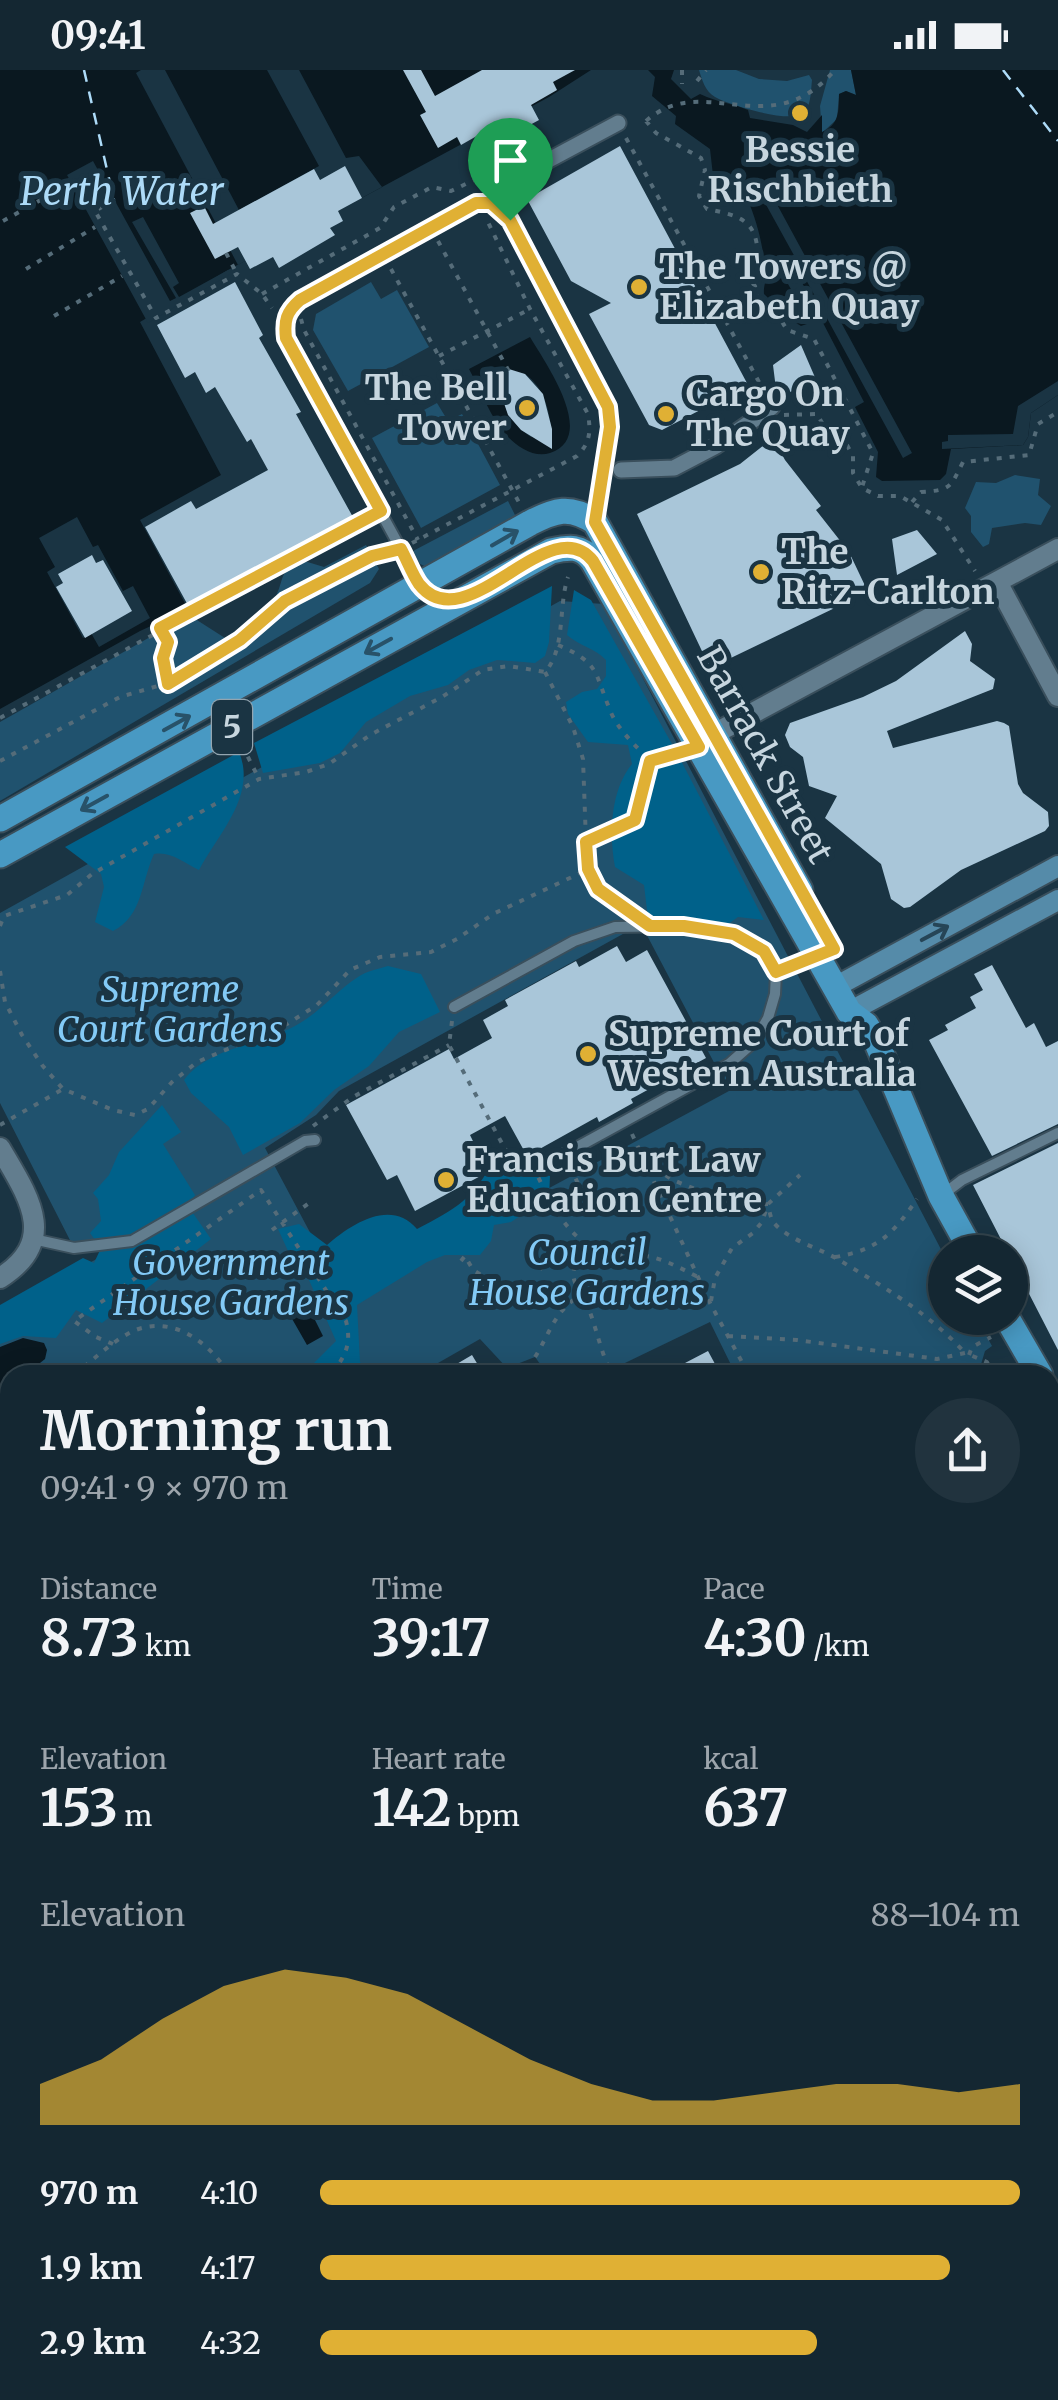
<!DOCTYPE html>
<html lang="en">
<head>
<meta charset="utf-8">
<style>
	body { margin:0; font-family:Merriweather,serif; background:#21333e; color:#f1f3f6; height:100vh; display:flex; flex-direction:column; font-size:38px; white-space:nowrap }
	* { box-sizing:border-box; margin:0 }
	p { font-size:32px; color:#9da5ac }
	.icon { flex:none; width:55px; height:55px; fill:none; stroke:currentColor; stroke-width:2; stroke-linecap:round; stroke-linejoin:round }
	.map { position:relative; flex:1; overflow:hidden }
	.sheet { position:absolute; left:0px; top:1295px; width:1060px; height:1035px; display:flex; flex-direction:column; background:#142732; border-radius:30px 30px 0 0; box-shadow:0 5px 25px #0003,0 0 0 2px #33444d }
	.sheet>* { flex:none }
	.tools { position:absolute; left:928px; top:1165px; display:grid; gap:20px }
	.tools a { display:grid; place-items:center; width:100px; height:100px; border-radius:50%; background:#142732; box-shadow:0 5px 25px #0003,0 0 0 2px #33444d; font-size:50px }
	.pin { position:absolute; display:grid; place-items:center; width:85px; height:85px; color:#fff; margin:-102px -42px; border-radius:50% 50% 50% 0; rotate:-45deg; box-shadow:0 0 10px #0007 }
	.pin .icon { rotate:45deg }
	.round { display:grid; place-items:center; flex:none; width:105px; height:105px; border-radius:52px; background:#21333e }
	.headline { display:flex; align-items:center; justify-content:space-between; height:170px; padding:0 40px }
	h1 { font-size:55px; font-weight:700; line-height:75px }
	.figures { display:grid; grid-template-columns:repeat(3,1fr); gap:15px; height:170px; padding:10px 40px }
	.figures div { display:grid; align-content:center }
	.figures b { font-size:50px; font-weight:700 }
	.figures small { font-size:28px; font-weight:400 }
	.figures p { font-size:28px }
	.chart { height:280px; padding:20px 40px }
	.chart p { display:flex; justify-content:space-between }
	.chart svg { width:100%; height:180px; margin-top:10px; fill:#e0b034; opacity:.7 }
	ul { padding:0 40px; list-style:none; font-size:32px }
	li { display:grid; grid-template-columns:160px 120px 1fr; align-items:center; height:75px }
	li i { height:25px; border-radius:12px; background:#e0b034 }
	.status { display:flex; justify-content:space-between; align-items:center; height:70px; padding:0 50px; background:#142732; direction:ltr }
	.status svg { height:28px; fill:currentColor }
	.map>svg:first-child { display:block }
	.green { fill:#20526e; fill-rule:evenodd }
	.forest { fill:#00618a }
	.water { fill:#0a1820; fill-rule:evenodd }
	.pier { fill:#1a3443 }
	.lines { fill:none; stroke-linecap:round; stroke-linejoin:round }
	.ferry { stroke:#addbf8; stroke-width:2.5; stroke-dasharray:12 10; stroke-linecap:butt }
	.building { fill:#a9c6d9 }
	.service-casing { stroke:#3a4f5c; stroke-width:14 }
	.pedestrian-casing { stroke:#3a4f5c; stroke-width:19 }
	.minor-casing { stroke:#3a4f5c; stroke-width:24 }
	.tertiary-casing { stroke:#3a4f5c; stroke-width:24 }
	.secondary-casing { stroke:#3a4f5c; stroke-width:24 }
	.primary-casing { stroke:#3a4f5c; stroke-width:29 }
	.path { stroke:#556c79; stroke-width:4; stroke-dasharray:5 8; stroke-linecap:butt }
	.service { stroke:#627d8e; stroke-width:10 }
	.pedestrian { stroke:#627d8e; stroke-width:15 }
	.minor { stroke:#627d8e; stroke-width:20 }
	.tertiary { stroke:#627d8e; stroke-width:20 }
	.secondary { stroke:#558ba9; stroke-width:20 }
	.primary { stroke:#4899c3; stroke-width:25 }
	.oneway { stroke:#285269 }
	.oneway2 { stroke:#264557 }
	.route-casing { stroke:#fff; stroke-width:20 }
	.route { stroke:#e0b034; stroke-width:12 }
	.poi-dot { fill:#e0b034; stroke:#1a3443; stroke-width:4 }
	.labels { text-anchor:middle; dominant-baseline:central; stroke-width:10; stroke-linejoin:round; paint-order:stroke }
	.shield { fill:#1a3443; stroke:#93a5b0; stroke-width:2.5 }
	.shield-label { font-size:32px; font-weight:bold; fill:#c7d6df }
	.poi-label { font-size:35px; font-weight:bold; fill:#c7d6df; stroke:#1a3443; text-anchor:start }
	.street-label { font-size:35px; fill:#c7d6df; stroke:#1a3443 }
	.park-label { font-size:35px; font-style:italic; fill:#83caf6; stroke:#1a3443 }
	.water-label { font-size:38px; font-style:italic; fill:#addbf8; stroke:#1a3443 }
</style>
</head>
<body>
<div class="status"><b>09:41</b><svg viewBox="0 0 49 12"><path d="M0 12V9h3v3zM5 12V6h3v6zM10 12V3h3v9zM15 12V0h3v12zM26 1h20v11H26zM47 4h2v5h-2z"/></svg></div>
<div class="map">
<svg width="1058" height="2330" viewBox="0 0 1058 2330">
	<rect width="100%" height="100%" fill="#1a3443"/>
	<!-- green -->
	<path class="green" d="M699,0H736L759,9L787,11L809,5L812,10C811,19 811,33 806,41C796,56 729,35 715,27C705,21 702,10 699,0Z
		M830,0H851L856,25L846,21L839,24L837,49L822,63L820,36Z
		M371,212L381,229L397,220L429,277L348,321L313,260L316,244Z
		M437,333L448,351L462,344L500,415L421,458L372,368Z
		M1015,405L1040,409L1038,425L1051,436L1041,455L1025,453L992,458L989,474L983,477L971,462V446L965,438L976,412L996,413Z
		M508,431L517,449L429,498L420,494L413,481Z
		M366,475L379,499L370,513L0,731V652L189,545L225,568C240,558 267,543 275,528C285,509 278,501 301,490L324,497Z
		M560,531L604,534L945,1187V1248H977L992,1276L985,1281L979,1301L982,1305H736L710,1252L600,1305L573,1296L566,1305H548L535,1287L507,1298L480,1269L417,1305H10V1841L6,1843L0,1831V1240L129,1172L74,1178L0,1033V843ZM641,854L729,1021L345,1228L265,1078L316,1045L339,1021Z"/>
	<!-- forest -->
	<path class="forest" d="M552,516L549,572L545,586L535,593L497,590L469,600L448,615L410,626L366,652L340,683L320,693L263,703L254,673Z
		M574,520L591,530L677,683L764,850L738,847L724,857L648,848L644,815L615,797C609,765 610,721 632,694L628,675L588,672L568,644L566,632L582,622L597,619L606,606V590C595,578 581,577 567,565Z
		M239,682C257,725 219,763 199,800C184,793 171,781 154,784C141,812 143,846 113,861L95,852L104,817L101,804L65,777Z
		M388,896L421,904L440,942L399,962L369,996L334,1020L300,1053L243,1085L229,1057L191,1023L184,1010C207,979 256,975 289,959C320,944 333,923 358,907C366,901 378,899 388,896Z
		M162,1035L181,1062L163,1074L195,1125L188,1136L211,1169L102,1253L76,1240L56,1268L23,1266L0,1274V1235L83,1188L94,1193L101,1178L90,1163L101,1151L98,1129L93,1123L109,1105L119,1082Z
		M514,1089L550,1106L549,1127L511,1152L494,1155L491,1171L480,1185H445L427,1192L357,1235L360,1292L370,1305H324L314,1293L336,1271L305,1201L294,1194L278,1159L299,1154L327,1175C351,1154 391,1128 417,1159C457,1138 472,1130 494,1090Z
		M4,1643L10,1646V1786L0,1778V1649Z"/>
	<!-- water -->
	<path class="water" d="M0,0H591L549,27L228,200L140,252L221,405L140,450L188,539L140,561L0,639Z
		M648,0H674L671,9L691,29L700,24C719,33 732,33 748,40L750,48L793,55L807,62L822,45V62C839,55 839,41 839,24L846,21L856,25L851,0H1058V325L1031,343L1028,367L1023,375L951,379L946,404L940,410L882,411L876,407L878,382L855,337L864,332L821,249L801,256C788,249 775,234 764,224C763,214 768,209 766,199C762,176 759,157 749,133L715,123L710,79L675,54L676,46L652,26L655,7Z
		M530,267C544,291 599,367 550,383C535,388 519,378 508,367C491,349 481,321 469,299ZM520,303L525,304C543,317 548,335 551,356L531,367C512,354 499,336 503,312Z
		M308,1236L323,1266L307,1275L291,1247Z
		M23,1268L44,1273L47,1280L45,1289L25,1305H10V1317L0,1325V1277Z"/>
	<!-- pier -->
	<path class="pier" d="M141,0H165L239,140L319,96L267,0H299L346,88L359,86L382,117L238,195L136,3Z
		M93,91L170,231L176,228L132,152L143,147L179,213L173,217L179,227L228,200L230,204L148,253L67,105Z
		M773,127L912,383L903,388L804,206L800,209L821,248L810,253L779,198L796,189L764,131Z
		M1058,311V325L1031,343L1028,367L1023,375L942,379V372L948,371V365L1013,364L1018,336Z
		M77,447L93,477L98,475L123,521L133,516L150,548L99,577L91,563L83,568L47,502L55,497L39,468Z"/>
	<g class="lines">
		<!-- ferry -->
		<path class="ferry" d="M84,0L114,130
			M1003,0L1058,71"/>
	</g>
	<!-- building -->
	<path class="building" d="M403,0H421L435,26L482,0H575L553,12L557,20L531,35L539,50L506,68L498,54L461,75L457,67L438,78L420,45L426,42Z
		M620,76L748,315L662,360L649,355L589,244L611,233L571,211L527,129Z
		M345,96L362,128L338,141L343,151L330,158L335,165L279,198L273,187L250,199L238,177L215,189L190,143L204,136L213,154L314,99L320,110Z
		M235,212L263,265L259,268L301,342L296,344L354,449L190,539L145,457L191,431L196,439L268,400L251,369L247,372L215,317L206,323L195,302L185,308L157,255Z
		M801,275L817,312L777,327L773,295Z
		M506,298L525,304L543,324L552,359V379L521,360L508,345L501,324Z
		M773,368L785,390L821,436L816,440L849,482L868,522L710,598L637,444L740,394Z
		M917,460L937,484L897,505L892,469Z
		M92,485L96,493L103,490L132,541L85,568L56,517L63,513L58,504Z
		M965,561L972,574L970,591L995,609L993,619L887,661L893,678L997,651L1004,653L1009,656L1018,714L1023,723L1048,742L1049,756L1045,761L961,800L910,837L904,838L891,829L881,794L825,748L837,726L809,716L803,687L790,677L785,665L790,653L863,627L896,611Z
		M617,876L626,892L647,880L706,988L631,1029L633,1033L599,1052L597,1047L527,1086L505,1046L470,1065L488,1102L415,1141L397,1105L387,1110L346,1035L449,979L454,989L492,968L483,950L508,936L505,930L576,891L579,897Z
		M992,895L1026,958L1034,953L1046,977L1058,971V1054L992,1086L929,970L948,960L945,955L976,938L970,927L983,920L974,904Z
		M1058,1073V1280L973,1115Z
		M708,1281L721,1305H662Z
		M472,1285L484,1305H438Z"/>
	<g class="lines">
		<!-- service casing -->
		<g class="service-casing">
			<path id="service" d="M420,514L286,269L285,248L300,230L476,133H491L511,149L608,337L610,357L595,451
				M776,902L834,879
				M454,937L574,871L615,857L684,856L735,864L765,881L776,902L775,924L768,948L755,971L729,994L561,1086
				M941,1126L962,1110L1058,1063
				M33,1169L74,1178L132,1171L305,1071L315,1070
				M1050,2252L1058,2267
				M223,2320L229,2330
				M242,2320L248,2330"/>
		</g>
		<!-- pedestrian casing -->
		<g class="pedestrian-casing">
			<path id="pedestrian" d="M506,113L618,53
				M621,400L674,398L716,376L772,337
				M403,2320L409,2330"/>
		</g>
		<!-- minor casing -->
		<g class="minor-casing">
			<path id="minor" d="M997,512L1058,626
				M712,665L1058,479
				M477,2320L483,2330"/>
		</g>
		<!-- tertiary casing -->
		<g class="tertiary-casing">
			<path id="tertiary" d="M0,1078C28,1126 60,1170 0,1208
				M1050,2200L1058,2196
				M925,2320L930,2330
				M806,2330L824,2320"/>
		</g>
		<!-- secondary casing -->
		<g class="secondary-casing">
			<path id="secondary" d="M835,917L1058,796
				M849,942L1058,830
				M1050,1767L1058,1763
				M39,2330L57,2320"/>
		</g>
		<!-- primary casing -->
		<g class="primary-casing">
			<path id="primary" d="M0,749L530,453C555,440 570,435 595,452L800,820
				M0,785L551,481C569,477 581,475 593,491L849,942L866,955L877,973L941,1126L972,1182
				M1007,1248L1040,1305
				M1050,1322L1058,1335
				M0,1881L10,1876
				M0,1916L10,1910"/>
		</g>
		<!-- path -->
		<path class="path" d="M682,0V14
			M697,11L706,0
			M646,51L656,63L701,88L705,100L699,126L707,139C741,146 758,150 758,190L748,198L747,207L755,216L758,233L781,250L787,260L814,269L873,383L862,417
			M646,51C704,0 769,76 835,0
			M626,68L765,323
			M114,130L95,141L156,248L237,204L262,224L272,238
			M3,151L71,113
			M438,171L512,307
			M226,183L237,204
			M26,199L95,157
			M391,199L521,436
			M262,224L380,158L394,137L432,117L451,121L491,102
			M54,246L122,206
			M301,249L304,260L418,470
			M439,286L528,240
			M784,345L817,344L825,358L842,366L853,386V403L862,418L878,426H900L942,450L975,501
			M912,432L921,422C951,420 950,418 963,392L1029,385L1038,354L1058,342
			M412,473L577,386C590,373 591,362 588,344L530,239L486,148
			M160,559L169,572L163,588L168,613
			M558,575C600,593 594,602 610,640C617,659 636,676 650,691
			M545,602L573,657L583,689L586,772
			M0,648L366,449
			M242,675L259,709
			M0,691L120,627L168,613L240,570L285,531L372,486L389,482
			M589,799L598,819L629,841
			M0,856L4,846L67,825L92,804L259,709L306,702L329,694L370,665L442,627L483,600L509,596L545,602C566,579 558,536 568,507
			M0,901L5,932L22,965L42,995L63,1019L113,1040L135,1045L148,1039L172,1012L197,992L287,954L317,935L350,900L380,887L431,882L457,869L493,844L589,799L586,772L635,751L650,691L680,682
			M452,951L449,975L505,1079L533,1096L547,1091
			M0,1055L63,1019
			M313,1056L353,1027L449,975
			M632,1064L710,1233L749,1305
			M644,1091L673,1110L734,1135L768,1134C769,1139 770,1145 772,1150C784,1169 820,1178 839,1190C884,1217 930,1244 965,1283
			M533,1096C549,1130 568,1172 607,1185C617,1188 629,1183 639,1185C661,1187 678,1197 698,1207
			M570,1097L584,1126L592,1120
			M272,1160L309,1133
			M589,1174C559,1211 579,1210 591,1245C598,1265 602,1285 612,1305
			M835,1187C878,1180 893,1164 917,1129
			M461,1191L465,1186L473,1200L491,1211
			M540,1199L553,1191H576
			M711,1231L715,1208L732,1178L753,1163L762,1152L768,1134L800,1105
			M728,1266L797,1270L937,1289L965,1283L987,1292L993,1305
			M113,1274L96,1267L74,1251L261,1120L346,1251C352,1275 345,1286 331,1305
			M969,1285L972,1277L991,1267
			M535,1287C549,1265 554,1242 578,1227
			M74,1305C92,1291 110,1273 131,1262C171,1243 210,1272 229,1305
			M0,1365L10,1355
			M0,1473L10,1483
			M1050,1631L1058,1627
			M1050,1644L1058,1659
			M0,1704L10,1707"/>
		<!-- service -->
		<use href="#service" class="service"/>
		<!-- pedestrian -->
		<use href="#pedestrian" class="pedestrian"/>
		<!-- minor -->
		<use href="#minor" class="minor"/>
		<!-- tertiary -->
		<use href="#tertiary" class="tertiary"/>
		<!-- secondary -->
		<use href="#secondary" class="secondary"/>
		<!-- primary -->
		<use href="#primary" class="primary"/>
	</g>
	<!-- one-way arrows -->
	<defs><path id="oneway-shaft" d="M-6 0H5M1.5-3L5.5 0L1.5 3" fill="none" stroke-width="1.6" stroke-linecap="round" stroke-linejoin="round" transform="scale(2.5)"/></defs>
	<g class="oneway">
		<use href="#oneway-shaft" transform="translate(505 468) rotate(-30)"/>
		<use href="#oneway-shaft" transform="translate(378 576) rotate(151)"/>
		<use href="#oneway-shaft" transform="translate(177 653) rotate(-29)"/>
		<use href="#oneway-shaft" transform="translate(94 733) rotate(151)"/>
	</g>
	<use class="oneway2" href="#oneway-shaft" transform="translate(935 863) rotate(-28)"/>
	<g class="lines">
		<!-- route casing -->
		<g class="route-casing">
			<path id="route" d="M476,133H491L510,150L608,337L610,357L595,452L834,879L776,902L764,881L734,864L684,856H650L598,819L588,799L586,772L635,750L650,691L699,677L593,491C550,436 466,574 419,514C412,504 407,490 401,479L372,486L285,531L240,570L168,614L163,588L168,572L160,558L381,441L286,268C284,251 286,242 300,230Z"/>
		</g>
		<!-- route -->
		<use href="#route" class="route"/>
	</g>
	<!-- markers -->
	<g class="poi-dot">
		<circle cx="800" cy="43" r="10"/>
		<circle cx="639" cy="217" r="10"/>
		<circle cx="527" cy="338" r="10"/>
		<circle cx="666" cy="344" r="10"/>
		<circle cx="761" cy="502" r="10"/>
		<circle cx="588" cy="984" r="10"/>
		<circle cx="446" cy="1110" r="10"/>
	</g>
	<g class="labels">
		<!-- shield labels -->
		<rect class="shield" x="212" y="630" width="40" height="54" rx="8"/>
		<g class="shield-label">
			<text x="232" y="657">5</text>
		</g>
		<!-- poi labels -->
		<g class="poi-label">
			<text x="800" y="80" text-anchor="middle">Bessie<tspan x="800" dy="40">Rischbieth</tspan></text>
			<text x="659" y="197">The Towers @<tspan x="659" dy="40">Elizabeth Quay</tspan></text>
			<text x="507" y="318" text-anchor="end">The Bell<tspan x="507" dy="40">Tower</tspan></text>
			<text x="686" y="324">Cargo On<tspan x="686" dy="40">The Quay</tspan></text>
			<text x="781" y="482">The<tspan x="781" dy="40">Ritz-Carlton</tspan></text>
			<text x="608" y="964">Supreme Court of<tspan x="608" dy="40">Western Australia</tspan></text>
			<text x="466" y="1090">Francis Burt Law<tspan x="466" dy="40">Education Centre</tspan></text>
		</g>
		<!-- street labels -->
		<g class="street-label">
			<text transform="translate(765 685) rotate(61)">Barrack Street</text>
		</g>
		<!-- park labels -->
		<g class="park-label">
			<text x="170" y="920">Supreme<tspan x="170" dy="40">Court Gardens</tspan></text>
			<text x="587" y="1183">Council<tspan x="587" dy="40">House Gardens</tspan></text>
			<text x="231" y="1193">Government<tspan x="231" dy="40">House Gardens</tspan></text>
		</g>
		<!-- water labels -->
		<g class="water-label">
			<text x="122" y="121">Perth Water</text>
		</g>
	</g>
</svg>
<div class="tools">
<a><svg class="icon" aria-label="layers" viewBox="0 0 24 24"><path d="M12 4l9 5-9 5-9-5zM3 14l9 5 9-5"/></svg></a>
</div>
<div class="pin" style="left:510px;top:150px;background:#1e9e55"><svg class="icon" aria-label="arrive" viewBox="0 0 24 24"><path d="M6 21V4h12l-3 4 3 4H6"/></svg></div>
<section class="sheet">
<div class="headline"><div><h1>Morning run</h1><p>09:41 · 9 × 970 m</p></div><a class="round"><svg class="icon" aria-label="share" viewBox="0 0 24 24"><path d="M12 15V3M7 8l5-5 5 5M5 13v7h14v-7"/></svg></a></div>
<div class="figures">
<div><p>Distance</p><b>8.73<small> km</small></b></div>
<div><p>Time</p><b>39:17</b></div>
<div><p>Pace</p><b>4:30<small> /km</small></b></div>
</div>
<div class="figures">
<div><p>Elevation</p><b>153<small> m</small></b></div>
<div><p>Heart rate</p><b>142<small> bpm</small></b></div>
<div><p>kcal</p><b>637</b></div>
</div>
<div class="chart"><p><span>Elevation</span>88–104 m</p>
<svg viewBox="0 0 160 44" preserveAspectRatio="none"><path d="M0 44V34L10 28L20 18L30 10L40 6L50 8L60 12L70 20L80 28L90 34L100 38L110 38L120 36L130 34L140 34L150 36L160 34V44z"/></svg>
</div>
<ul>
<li><b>970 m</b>4:10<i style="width:100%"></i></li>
<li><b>1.9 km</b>4:17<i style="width:90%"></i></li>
<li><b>2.9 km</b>4:32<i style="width:71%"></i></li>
</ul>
</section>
</div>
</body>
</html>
